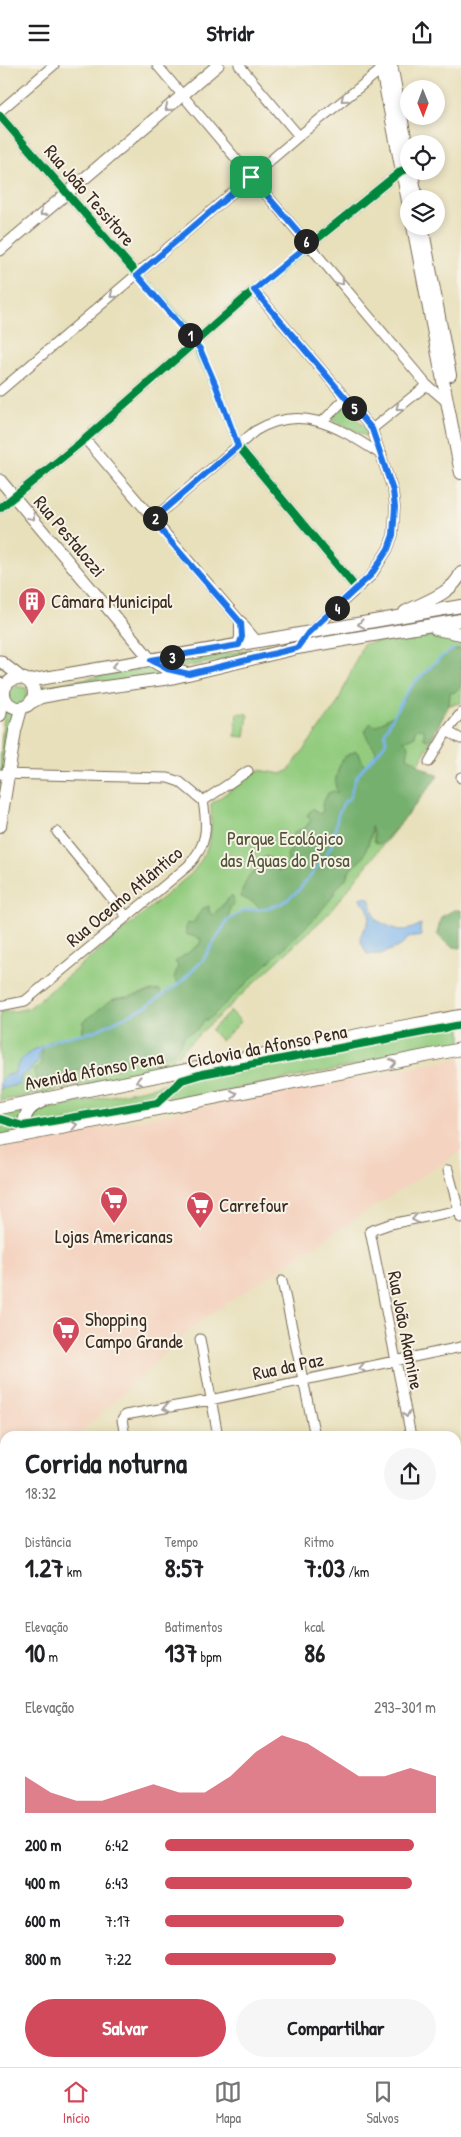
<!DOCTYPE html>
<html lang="pt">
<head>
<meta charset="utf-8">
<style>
	body { margin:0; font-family:"Patrick Hand",sans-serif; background:#f6f6f6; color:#202124; height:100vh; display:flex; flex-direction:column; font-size:19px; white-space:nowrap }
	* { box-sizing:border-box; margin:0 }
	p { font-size:16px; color:#757577 }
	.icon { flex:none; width:28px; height:28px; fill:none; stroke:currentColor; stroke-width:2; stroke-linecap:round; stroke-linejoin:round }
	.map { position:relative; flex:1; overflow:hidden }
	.panel { position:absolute; left:0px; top:1366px; width:461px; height:636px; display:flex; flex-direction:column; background:#fff; border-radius:15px 15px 0 0; box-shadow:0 2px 8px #0003 }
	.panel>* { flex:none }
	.needle { width:32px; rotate:179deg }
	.controls { position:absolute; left:400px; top:15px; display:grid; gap:10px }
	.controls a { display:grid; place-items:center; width:45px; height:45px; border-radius:50%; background:#fff; box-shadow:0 2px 8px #0003; font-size:25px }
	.pin { position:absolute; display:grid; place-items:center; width:42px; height:42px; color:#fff; margin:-21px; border-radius:10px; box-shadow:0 2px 8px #0006 }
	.km { position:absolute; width:25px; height:25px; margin:-12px; border-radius:50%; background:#222; color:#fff; font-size:14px; line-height:25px; text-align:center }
	.round { display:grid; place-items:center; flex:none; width:52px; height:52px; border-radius:26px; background:#f6f6f6 }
	.overview { display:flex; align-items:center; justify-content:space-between; height:85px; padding:0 25px }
	h1 { font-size:28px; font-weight:800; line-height:38px }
	.figures { display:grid; grid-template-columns:repeat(3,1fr); gap:8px; height:85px; padding:5px 25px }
	.figures div { display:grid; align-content:center }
	.figures b { font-size:25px; font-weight:800 }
	.figures small { font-size:14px; font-weight:400 }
	.figures p { font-size:14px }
	.chart { height:140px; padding:10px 25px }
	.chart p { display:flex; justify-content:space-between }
	.chart svg { width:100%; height:90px; margin-top:5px; fill:#d1495b; opacity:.7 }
	.primary-button { display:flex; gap:10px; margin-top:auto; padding:10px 25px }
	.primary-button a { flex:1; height:58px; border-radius:30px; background:#d1495b; color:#fff; font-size:20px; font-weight:800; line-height:58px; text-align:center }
	.primary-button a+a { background:#f6f6f6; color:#202124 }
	ul { padding:0 25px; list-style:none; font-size:16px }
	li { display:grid; grid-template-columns:80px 60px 1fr; align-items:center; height:38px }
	li i { height:12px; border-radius:6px; background:#d1495b }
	header { display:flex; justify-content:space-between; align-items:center; height:65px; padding:0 25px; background:#fff; font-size:22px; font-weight:800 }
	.tab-bar { display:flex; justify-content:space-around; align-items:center; height:70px; border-top:1px solid #e0e0e0; background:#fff; font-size:14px; color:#757577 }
	.tab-bar a { display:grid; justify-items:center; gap:2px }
	.tab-bar .current { color:#d1495b }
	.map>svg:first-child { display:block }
	.built { fill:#f4d3c0 }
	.green { fill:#93cc7f; stroke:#677b4e }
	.forest { fill:#76b06e; stroke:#586d46 }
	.water { fill:#7db6ed; stroke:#5c7086 }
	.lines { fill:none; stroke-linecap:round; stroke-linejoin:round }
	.stream { stroke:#7db6ed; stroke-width:2.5 }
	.street-casing { stroke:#786a55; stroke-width:11 }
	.secondary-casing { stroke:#786a55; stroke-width:13 }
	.primary-casing { stroke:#786a55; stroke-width:14 }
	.street { stroke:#fff; stroke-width:9 }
	.secondary { stroke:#fff; stroke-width:11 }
	.primary { stroke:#fff; stroke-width:12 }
	.cycleway-casing { stroke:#f7f3e8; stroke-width:11 }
	.cycleway { stroke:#00873e; stroke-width:8 }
	.oneway { stroke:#a79f9a }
	.route-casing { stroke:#fff; stroke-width:10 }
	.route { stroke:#1a73e8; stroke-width:6 }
	.labels { text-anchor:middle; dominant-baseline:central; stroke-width:4; stroke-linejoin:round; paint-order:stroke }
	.street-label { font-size:19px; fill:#3b2a1e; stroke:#f7f3e8 }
	.poi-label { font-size:19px; fill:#3b2a1e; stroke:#f7f3e8; text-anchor:start }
	.park-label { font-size:19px; fill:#515236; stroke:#f7f3e8 }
</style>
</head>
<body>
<header><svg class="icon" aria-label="menu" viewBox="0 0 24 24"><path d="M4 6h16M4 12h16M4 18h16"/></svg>Stridr<svg class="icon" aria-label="share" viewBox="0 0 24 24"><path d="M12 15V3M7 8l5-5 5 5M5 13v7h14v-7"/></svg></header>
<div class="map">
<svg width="461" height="2002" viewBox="0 0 461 2002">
	<rect width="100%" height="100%" fill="#f7f3e8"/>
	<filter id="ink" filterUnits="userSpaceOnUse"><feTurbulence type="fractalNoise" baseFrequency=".02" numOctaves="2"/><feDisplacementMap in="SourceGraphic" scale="10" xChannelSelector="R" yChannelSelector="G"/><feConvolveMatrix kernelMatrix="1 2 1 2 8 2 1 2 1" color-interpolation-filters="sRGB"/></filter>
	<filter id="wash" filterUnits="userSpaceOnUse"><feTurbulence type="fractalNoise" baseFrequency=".0096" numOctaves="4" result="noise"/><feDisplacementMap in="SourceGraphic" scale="20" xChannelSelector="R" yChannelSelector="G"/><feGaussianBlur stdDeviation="1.12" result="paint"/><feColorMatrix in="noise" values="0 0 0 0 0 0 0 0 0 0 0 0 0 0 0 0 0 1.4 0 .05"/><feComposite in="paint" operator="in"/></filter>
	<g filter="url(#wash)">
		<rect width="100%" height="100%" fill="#e8e0bb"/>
		<!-- built -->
		<path class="built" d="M461,993V1086L361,1150L205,1253L183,1271L77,1371H5V1477L0,1480V1084L195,1043L257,1034Z"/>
		<!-- green -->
		<path class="green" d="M345,341L367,365L368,368L366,371L330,354V352Z
			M461,547V551L184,602L170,609L35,631L33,623Z
			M422,570H451L461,572V638L449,640L418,700L438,711L328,849L161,1005L0,1036V947L16,946L29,943L191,809C211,785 212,770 211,739L259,705L282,709L289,705L337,639L363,579Z
			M14,621L26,623L28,629L22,639L0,736C0,710 0,639 14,621Z
			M237,648L248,649L245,672L235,671Z
			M231,946L241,957L221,976L211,965Z
			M461,957V980L0,1070V1049L58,1042L154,1022L190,1010Z"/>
		<!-- forest -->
		<path class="forest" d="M461,584V620L455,627L450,628L449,640L433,670L428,675L424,674V664L418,663L415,665V671L404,676L409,681L407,692L415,696L418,700L438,711L400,759L381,779L376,778L374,775V771L371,761V771L363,793L350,805L345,815L337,823L333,831L316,852L208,955H204L198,964L185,970L179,982L170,990L140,996L138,993L129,995L117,1003L106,1000L94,1007L84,1002C77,1004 72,1009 65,1011C57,1014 48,1012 40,1016L36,1014L34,1006C43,999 41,995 42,985C45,972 72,971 82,969L84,956C94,950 101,941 112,935C117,932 126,933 132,931C141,929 149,926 160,925L161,931L179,919L174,913L178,901L175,897L200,879L201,874L186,869V859L193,858L202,844L209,841V847L213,850L232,830L234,837L230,843L228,856L244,845L261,844L253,837L241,832C242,824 246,816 250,809L255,808V799L266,791L277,797L278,806L284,805L288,797L287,790L292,782L294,768L298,765L304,764L311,755L307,750L313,743L319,749L323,746L322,740L328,728L334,726L338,728C333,717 336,715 338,705C342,692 343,692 356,686L359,689L365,702L375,691L376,686L367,673L365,666L371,657L375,661L394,650L414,618L441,592L450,586Z
			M454,845H461V883C451,883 443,876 437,869L441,852Z"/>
		<!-- water -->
		<path class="water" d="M361,832L369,833L376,855C395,864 401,870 421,859L420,866L422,871L408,873L401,881L381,889H367L361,877V869C371,856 374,846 359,834Z
			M45,980L39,988V995L27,1008L21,1011L20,1019L0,1024V1017L5,1010L14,1009C18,994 30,985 45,980Z"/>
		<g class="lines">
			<!-- stream -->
			<path class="stream" d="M43,982L56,974L95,966L145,942L179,919L203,895L227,856L244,845L262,844L281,839L297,827L316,804L332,780L338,750L344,737L351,732C352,705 373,698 386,677L385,667L404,632L414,618L441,592L454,584"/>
		</g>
	</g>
	<g filter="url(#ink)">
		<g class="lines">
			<!-- street casing -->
			<g class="street-casing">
				<path id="street" d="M157,0L427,320L448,338
					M239,0L299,71
					M0,46L54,0
					M0,51L195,276L216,321L238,381L357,524
					M254,225L372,364L393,426L395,442L393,470L388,484L371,511L308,569L297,583
					M0,326L299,71L382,4
					M322,357L346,333
					M372,364L427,320
					M85,374L258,577
					M0,443L85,374L254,225L401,106L406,104
					M152,455L255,366C304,337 340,364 382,390
					M447,666L461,674
					M429,697L447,666L461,648
					M0,709L168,713L180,717L203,736C208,764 207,780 188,801L25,936L0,941
					M461,713V712
					M203,736L248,706
					M57,767L127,852
					M448,1105L461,1153
					M282,1216L315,1371
					M200,1274L218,1371
					M125,1371L122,1355L125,1350L210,1335L461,1282
					M411,1371L370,1166L390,1159L461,1145
					M456,1407L461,1406
					M0,1506L5,1505
					M456,1530L461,1529
					M456,1601L461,1624
					M0,1625H5
					M0,1668L5,1692
					M456,1694L461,1693
					M0,1789L5,1788
					M67,1998L68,2002
					M162,1998L163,2002
					M257,1998L258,2002
					M351,1998L352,2002
					M446,1998L447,2002"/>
			</g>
			<!-- secondary casing -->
			<g class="secondary-casing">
				<path id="secondary" d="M0,185L218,0
					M0,415L151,595
					M0,596L22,613
					M0,618L4,623
					M456,1833L461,1832
					M0,1930L5,1929"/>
			</g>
			<!-- primary casing -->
			<g class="primary-casing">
				<path id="primary" d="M381,0L409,141
					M391,0L409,93
					M411,106L417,134
					M413,161L461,408
					M422,161L450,310
					M405,547C424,537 452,529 461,508
					M436,564L461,569
					M239,580L241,572V558
					M151,595L167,604L184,608
					M4 628a15 15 0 1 1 30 0a15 15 0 1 1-30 0Z
					M28,616L461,541
					M32,637L41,632L62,628L171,613L297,583L461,555
					M0,650L3,631
					M0,761L15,666L21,644
					M0,1043L373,967L461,951
					M26,1070C21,1055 26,1043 41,1037
					M0,1075L461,984"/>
			</g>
			<!-- street -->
			<use href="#street" class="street"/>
			<!-- secondary -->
			<use href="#secondary" class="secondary"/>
			<!-- primary -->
			<use href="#primary" class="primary"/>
			<!-- cycleway casing -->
			<g class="cycleway-casing">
				<path id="cycleway" d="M0,51L195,276L216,321L238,381L357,524
					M0,443L85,374L254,225L401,106L409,103
					M0,1054L23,1061L157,1038L182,1015L202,1009L461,960"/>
			</g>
			<!-- cycleway -->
			<use href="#cycleway" class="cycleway"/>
		</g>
		<!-- one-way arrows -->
		<defs><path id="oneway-chevron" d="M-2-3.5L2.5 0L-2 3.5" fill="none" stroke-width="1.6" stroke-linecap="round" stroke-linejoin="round" transform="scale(1.25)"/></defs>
		<g class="oneway">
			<use href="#oneway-chevron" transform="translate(344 34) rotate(141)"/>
			<use href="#oneway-chevron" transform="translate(168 43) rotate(140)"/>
			<use href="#oneway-chevron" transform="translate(43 148) rotate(139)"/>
			<use href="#oneway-chevron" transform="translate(341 217) rotate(50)"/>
			<use href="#oneway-chevron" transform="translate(113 230) rotate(140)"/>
			<use href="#oneway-chevron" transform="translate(399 342) rotate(142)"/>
			<use href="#oneway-chevron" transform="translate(32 452) rotate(50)"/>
			<use href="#oneway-chevron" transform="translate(361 559) rotate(170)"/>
			<use href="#oneway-chevron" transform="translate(115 602) rotate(169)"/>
			<use href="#oneway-chevron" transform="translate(393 998) rotate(-11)"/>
			<use href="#oneway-chevron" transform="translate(139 1016) rotate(169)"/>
			<use href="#oneway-chevron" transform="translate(234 1029) rotate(-11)"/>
			<use href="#oneway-chevron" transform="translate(74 1060) rotate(-12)"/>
			<use href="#oneway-chevron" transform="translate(415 1154) rotate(169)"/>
			<use href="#oneway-chevron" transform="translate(362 1303) rotate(169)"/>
			<use href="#oneway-chevron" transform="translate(166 1343) rotate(170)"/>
			<use href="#oneway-chevron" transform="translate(406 1349) rotate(78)"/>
		</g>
	</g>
	<g class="lines" filter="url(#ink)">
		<!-- route casing -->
		<g class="route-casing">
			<path id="route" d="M251,112L309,179L254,225L372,364L393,426L395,442L393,470L388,484L371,510L308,568L297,583L189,609L167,604L151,595L239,580L242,572L241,558L152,455L238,381L216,321L200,284L137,210Z"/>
		</g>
		<!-- route -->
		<use href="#route" class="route"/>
	</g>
	<!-- icons -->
	<defs>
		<g id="building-pin" transform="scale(1.4375)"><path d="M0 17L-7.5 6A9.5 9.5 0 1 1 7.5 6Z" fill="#d1495b" stroke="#f7f3e8"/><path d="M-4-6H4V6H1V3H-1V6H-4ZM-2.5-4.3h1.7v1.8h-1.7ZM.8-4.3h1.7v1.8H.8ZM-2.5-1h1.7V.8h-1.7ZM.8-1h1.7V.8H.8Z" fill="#fff"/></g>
		<g id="supermarket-pin" transform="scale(1.4375)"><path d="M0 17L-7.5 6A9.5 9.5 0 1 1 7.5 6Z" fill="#d1495b" stroke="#f7f3e8"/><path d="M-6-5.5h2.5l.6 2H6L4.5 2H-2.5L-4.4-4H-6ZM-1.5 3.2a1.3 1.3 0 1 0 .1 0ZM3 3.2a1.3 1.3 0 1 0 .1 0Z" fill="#fff"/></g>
	</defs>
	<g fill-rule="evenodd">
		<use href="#building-pin" x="32" y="536"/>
		<use href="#supermarket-pin" x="114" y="1135"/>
		<use href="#supermarket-pin" x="200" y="1140"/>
		<use href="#supermarket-pin" x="66" y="1265"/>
	</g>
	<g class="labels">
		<!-- street labels -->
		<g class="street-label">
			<text transform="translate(90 130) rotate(49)">Rua João Tessitore</text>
			<text transform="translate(70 471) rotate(50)">Rua Pestalozzi</text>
			<text transform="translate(124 831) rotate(-40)">Rua Oceano Atlântico</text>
			<text transform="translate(267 981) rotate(-11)">Ciclovia da Afonso Pena</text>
			<text transform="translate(94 1005) rotate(-11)">Avenida Afonso Pena</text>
			<text transform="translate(406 1265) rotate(79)">Rua João Akamine</text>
			<text transform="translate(288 1301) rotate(-12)">Rua da Paz</text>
		</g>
		<!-- poi labels -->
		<g class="poi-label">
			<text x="51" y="536">Câmara Municipal</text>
			<text x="219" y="1140">Carrefour</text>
			<text x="114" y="1171" text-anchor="middle">Lojas Americanas</text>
			<text x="85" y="1254">Shopping<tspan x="85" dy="22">Campo Grande</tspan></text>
		</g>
		<!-- park labels -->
		<g class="park-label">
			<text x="285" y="773">Parque Ecológico<tspan x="285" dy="22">das Águas do Prosa</tspan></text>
		</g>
	</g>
</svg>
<div class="controls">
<a><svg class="needle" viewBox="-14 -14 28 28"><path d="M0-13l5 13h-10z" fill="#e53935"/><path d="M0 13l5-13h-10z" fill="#757577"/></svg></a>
<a><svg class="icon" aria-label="locate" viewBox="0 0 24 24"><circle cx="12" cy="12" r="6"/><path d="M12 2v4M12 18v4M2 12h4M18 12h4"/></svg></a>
<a><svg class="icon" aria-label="layers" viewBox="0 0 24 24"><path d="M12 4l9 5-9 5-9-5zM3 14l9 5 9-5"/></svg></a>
</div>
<div class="pin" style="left:251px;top:112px;background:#1e9e55"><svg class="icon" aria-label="arrive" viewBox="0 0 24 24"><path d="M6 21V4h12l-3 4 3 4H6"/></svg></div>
<b class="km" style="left:190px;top:270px">1</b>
<b class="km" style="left:155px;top:453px">2</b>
<b class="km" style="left:172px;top:592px">3</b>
<b class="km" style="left:337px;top:543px">4</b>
<b class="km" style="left:354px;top:343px">5</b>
<b class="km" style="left:306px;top:176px">6</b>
<section class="panel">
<div class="overview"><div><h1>Corrida noturna</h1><p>18:32</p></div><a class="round"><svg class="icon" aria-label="share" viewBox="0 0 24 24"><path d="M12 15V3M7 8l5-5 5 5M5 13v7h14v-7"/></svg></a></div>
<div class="figures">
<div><p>Distância</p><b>1.27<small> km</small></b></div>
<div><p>Tempo</p><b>8:57</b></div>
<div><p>Ritmo</p><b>7:03<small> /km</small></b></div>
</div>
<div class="figures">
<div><p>Elevação</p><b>10<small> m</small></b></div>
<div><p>Batimentos</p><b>137<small> bpm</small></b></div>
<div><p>kcal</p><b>86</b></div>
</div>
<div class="chart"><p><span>Elevação</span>293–301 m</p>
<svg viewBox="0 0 160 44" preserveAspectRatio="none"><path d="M0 44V26L10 34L20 38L30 38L40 34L50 30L60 34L70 34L80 26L90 14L100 6L110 10L120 18L130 26L140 26L150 22L160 26V44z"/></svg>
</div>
<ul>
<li><b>200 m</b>6:42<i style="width:92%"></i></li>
<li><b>400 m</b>6:43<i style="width:91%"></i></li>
<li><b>600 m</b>7:17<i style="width:66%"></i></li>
<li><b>800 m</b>7:22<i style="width:63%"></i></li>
</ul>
<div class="primary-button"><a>Salvar</a><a>Compartilhar</a></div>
</section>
</div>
<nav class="tab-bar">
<a class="current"><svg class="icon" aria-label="home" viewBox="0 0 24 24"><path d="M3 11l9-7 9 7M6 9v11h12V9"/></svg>Início</a>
<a><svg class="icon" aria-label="map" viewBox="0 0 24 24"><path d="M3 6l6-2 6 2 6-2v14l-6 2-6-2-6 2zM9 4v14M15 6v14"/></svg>Mapa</a>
<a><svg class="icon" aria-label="saved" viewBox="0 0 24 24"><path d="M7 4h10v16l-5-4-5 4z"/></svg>Salvos</a>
</nav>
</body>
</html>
